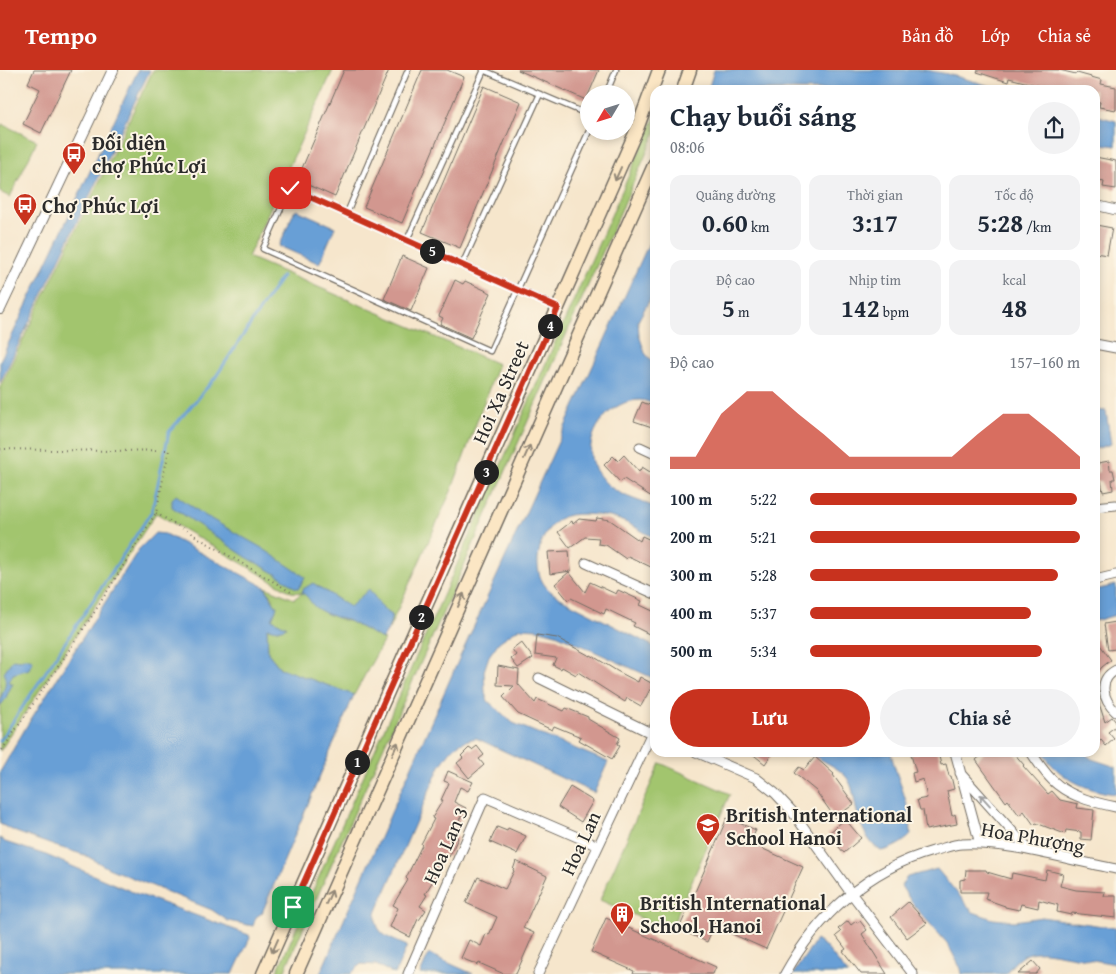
<!DOCTYPE html>
<html lang="vi">
<head>
<meta charset="utf-8">
<style>
	body { margin:0; font-family:"Gentium Book Plus",serif; background:#f2f2f3; color:#1f2937; height:100vh; display:flex; flex-direction:column; font-size:19px; white-space:nowrap }
	* { box-sizing:border-box; margin:0 }
	p { font-size:16px; color:#747a83 }
	.icon { flex:none; width:28px; height:28px; fill:none; stroke:currentColor; stroke-width:2; stroke-linecap:round; stroke-linejoin:round }
	.map { position:relative; flex:1; overflow:hidden }
	.side { position:absolute; left:650px; top:15px; width:450px; height:672px; display:flex; flex-direction:column; background:#fff; border-radius:15px; box-shadow:0 2px 8px #0003 }
	.side>* { flex:none }
	.needle { width:32px; rotate:232deg }
	.controls { position:absolute; left:580px; top:15px; display:grid; gap:10px }
	.controls a { display:grid; place-items:center; width:55px; height:55px; border-radius:50%; background:#fff; box-shadow:0 2px 8px #0003; font-size:25px }
	.pin { position:absolute; display:grid; place-items:center; width:42px; height:42px; color:#fff; margin:-21px; border-radius:10px; box-shadow:0 2px 8px #0006 }
	.km { position:absolute; width:25px; height:25px; margin:-12px; border-radius:50%; background:#222; color:#fff; font-size:14px; line-height:25px; text-align:center }
	.round { display:grid; place-items:center; flex:none; width:52px; height:52px; border-radius:26px; background:#f2f2f3 }
	.headline { display:flex; align-items:center; justify-content:space-between; height:85px; padding:0 20px }
	h1 { font-size:28px; font-weight:800; line-height:38px }
	.stats { display:grid; grid-template-columns:repeat(3,1fr); gap:8px; height:85px; padding:5px 20px }
	.stats div { display:grid; align-content:center; border-radius:12px; background:#f2f2f3; text-align:center }
	.stats b { font-size:25px; font-weight:800 }
	.stats small { font-size:14px; font-weight:400 }
	.stats p { font-size:14px }
	.chart { height:140px; padding:10px 20px }
	.chart p { display:flex; justify-content:space-between }
	.chart svg { width:100%; height:90px; margin-top:5px; fill:#c8321e; opacity:.7 }
	.primary-button { display:flex; gap:10px; margin-top:auto; padding:10px 20px }
	.primary-button a { flex:1; height:58px; border-radius:30px; background:#c8321e; color:#fff; font-size:20px; font-weight:800; line-height:58px; text-align:center }
	.primary-button a+a { background:#f2f2f3; color:#1f2937 }
	ul { padding:0 20px; list-style:none; font-size:16px }
	li { display:grid; grid-template-columns:80px 60px 1fr; align-items:center; height:38px }
	li i { height:12px; border-radius:6px; background:#c8321e }
	header { display:flex; align-items:center; gap:30px; box-sizing:border-box; height:70px; padding:0 25px; background:#c8321e; color:#fff }
	header strong { font-size:24px }
	nav { display:flex; gap:28px; margin-inline-start:auto; font-size:18px }
	.map>svg:first-child { display:block }
	.green { fill:#a2c56e; stroke:#66784c }
	.water { fill:#679fd6; stroke:#496580 }
	.lines { fill:none; stroke-linecap:round; stroke-linejoin:round }
	.stream { stroke:#679fd6; stroke-width:3 }
	.building { fill:#d2978f }
	.service-casing { stroke:#726c63; stroke-width:7 }
	.minor-casing { stroke:#726c63; stroke-width:11 }
	.tertiary-casing { stroke:#726c63; stroke-width:12 }
	.secondary-casing { stroke:#726c63; stroke-width:15 }
	.path { stroke:#726c63; stroke-width:2; stroke-dasharray:1 4; stroke-linecap:butt }
	.service { stroke:#fff; stroke-width:4.5 }
	.minor { stroke:#fff; stroke-width:9 }
	.tertiary { stroke:#fff; stroke-width:10 }
	.secondary { stroke:#fbe6c4; stroke-width:12 }
	.oneway { stroke:#938878 }
	.oneway2 { stroke:#a0a0a0 }
	.route-casing { stroke:#fff; stroke-width:10 }
	.route { stroke:#c8321e; stroke-width:6 }
	.labels { text-anchor:middle; dominant-baseline:central; stroke-width:4; stroke-linejoin:round; paint-order:stroke }
	.poi-label { font-size:20px; font-weight:bold; fill:#2b2b2b; stroke:#fcf5e5; text-anchor:start }
	.street-label { font-size:20px; fill:#2b2b2b; stroke:#fcf5e5 }
</style>
</head>
<body>
<header>
<strong>Tempo</strong>
<nav><a>Bản đồ</a><a>Lớp</a><a>Chia sẻ</a></nav>
</header>
<div class="map">
<svg width="1116" height="904" viewBox="0 0 1116 904">
	<rect width="100%" height="100%" fill="#fcf5e5"/>
	<filter id="ink" filterUnits="userSpaceOnUse"><feTurbulence type="fractalNoise" baseFrequency=".02" numOctaves="2"/><feDisplacementMap in="SourceGraphic" scale="10" xChannelSelector="R" yChannelSelector="G"/><feConvolveMatrix kernelMatrix="1 2 1 2 8 2 1 2 1" color-interpolation-filters="sRGB"/></filter>
	<filter id="wash" filterUnits="userSpaceOnUse"><feTurbulence type="fractalNoise" baseFrequency=".0096" numOctaves="4" result="noise"/><feDisplacementMap in="SourceGraphic" scale="20" xChannelSelector="R" yChannelSelector="G"/><feGaussianBlur stdDeviation="1.12" result="paint"/><feColorMatrix in="noise" values="0 0 0 0 0 0 0 0 0 0 0 0 0 0 0 0 0 1.4 0 .05"/><feComposite in="paint" operator="in"/></filter>
	<g filter="url(#wash)">
		<rect width="100%" height="100%" fill="#f6e6cc"/>
		<!-- green -->
		<path class="green" d="M153,0H333L248,187L498,294L452,419L389,559L392,545L383,539L369,520L350,537L313,513L308,526L314,536L342,550H347L384,570L354,625L280,598L268,583L267,558L278,560L281,555L272,549L273,528L265,517L294,529L302,523L291,522L156,443L0,681V317Z
			M655,46V64L283,904H276Z
			M2,54L37,71L10,127L0,122V59Z
			M660,693L730,724L670,861L600,830Z"/>
		<!-- water -->
		<path class="water" d="M138,0H150L0,313V291Z
			M714,0H925L948,4L1004,20H708Z
			M1095,45L1116,51V76L1095,73Z
			M297,140L335,157L320,192L318,193L279,176L294,142Z
			M655,160V220L638,251L639,265L645,283L655,295V335C651,333 645,330 640,330C612,330 587,359 591,387C592,396 598,404 604,411C616,425 638,430 655,437V468C642,462 630,453 617,449C605,445 578,442 566,446C543,453 531,490 542,511C547,520 554,524 562,529L655,577V604L653,608L556,564L537,559L521,558L513,562L499,572L489,586L484,601L485,622L488,631L513,653L608,692L594,723L476,668C454,673 453,678 440,696L376,843C374,865 390,868 407,876L395,904L376,895L361,894L351,904H320L459,589Z
			M1095,340L1106,341L1111,374L1095,379Z
			M176,425L204,445L262,478L305,507L299,518H296L278,505L246,487L172,437V429Z
			M155,463L165,464L265,517L277,537L272,549L287,557L278,560L267,558L268,583L280,598L354,625L262,843L256,847L253,856L228,851L212,840L108,798L85,785L55,776L16,762L0,754V702L26,657L139,479Z
			M313,513L350,537L369,519L383,539L392,545C390,554 388,562 382,569L347,550C340,550 318,541 313,535C309,530 308,526 302,523L303,519Z
			M1116,515V545L1095,551V520Z
			M26,588L33,590L29,599L13,604L9,612L13,614C7,622 8,628 0,636C0,621 9,618 4,602L13,589L19,590Z
			M808,683H891C897,711 912,735 911,765C903,773 892,779 881,781C867,773 860,754 856,738C854,729 853,716 847,708C840,698 819,689 808,683Z
			M1043,683H1084L1092,689L1116,697V724C1087,721 1058,708 1043,683Z
			M0,768L5,772L46,785L135,823L249,865L250,868L233,904H0Z
			M937,799L973,842L993,849L1014,851L1042,847L1116,858V894C1101,891 1085,889 1070,886C1041,881 1024,875 1006,904H962L961,899L947,873L915,837L901,816L907,807Z
			M816,870L825,876L848,904H793Z
			M429,884L473,904H420Z"/>
		<g class="lines">
			<!-- stream -->
			<path class="stream" d="M0,671L152,441L169,362L215,308L282,206"/>
		</g>
		<g id="blocks">
			<!-- building -->
			<path class="building" d="M34,0H71L41,63L23,54L40,19L28,13Z
				M344,0H389L335,127L297,110Z
				M422,0H447L464,7L402,153L364,137Z
				M518,0H599L586,30Z
				M978,0H1059L1076,4L1077,3L1102,10L1101,14L1116,17V40L1099,37L1100,32L1095,31V20H1043L1044,17L1009,8L1008,12L977,2Z
				M484,16L521,32L460,178L422,162Z
				M1095,87L1116,91V119L1103,117L1104,112L1095,110Z
				M1096,155L1112,158L1107,185L1095,183Z
				M402,186L429,198L411,241L384,229Z
				M455,210L463,214L465,211L491,223L471,268L440,254L443,248L439,246Z
				M642,332L655,337V358L634,351Z
				M624,385L639,402L642,397L655,405V429L624,409L620,412L604,395L613,386L618,391Z
				M1109,391L1110,400H1113L1115,409H1112L1113,420L1103,422L1101,411H1095V403L1099,402L1098,393Z
				M597,448L610,450L640,471L642,466L655,472V499L628,486L626,489L606,475L598,474L599,468L585,467L570,478L558,462L572,451L573,454L579,449L596,451Z
				M569,481L571,501L550,504L548,482Z
				M569,502L585,522L590,512L616,524L618,520L642,531L640,535L655,542V567L633,556L635,553L606,539L604,544L571,528L568,530L555,514Z
				M1116,552V579L1108,580L1104,554Z
				M537,565L557,568L590,586L591,585L617,601L638,612L640,607L653,614L641,636L627,628L625,632L578,602L576,605L562,597L561,599L553,595L556,588L535,585Z
				M1095,568L1111,590L1102,597L1095,606Z
				M521,572L533,588L518,598L511,589L516,585L512,579Z
				M498,596L519,600L518,614L535,633L537,629L564,641L566,638L588,647V649L620,668L617,674L620,676L612,689L579,670L581,667L554,656L552,660L518,644L503,627L514,616L497,615Z
				M1095,627H1097L1105,652L1112,647L1116,652V656L1108,662L1114,669L1106,676L1101,670L1095,675Z
				M477,676L484,685L479,689L484,695L469,708L457,693L463,688L461,686L469,678L472,680Z
				M750,682H773L765,694Z
				M920,682H938L941,695L946,694L949,706H951L954,719L947,721L952,746L955,744L957,754L926,760L923,740H920L917,730L927,728L923,709L914,712L912,703L916,702L911,685Z
				M985,682H1013L1024,695L1023,696L1048,724L1052,721L1060,730L1078,734L1077,738L1094,740L1091,770L1081,769V762L1066,760L1065,764L1036,753L1034,755L1024,741L1019,745L1008,730L1006,732L976,690Z
				M815,687L834,704L833,705L854,734L835,748L816,721L794,703L799,697L804,700Z
				M448,701L473,712L468,721L460,717L454,732L466,738L459,750L462,753L454,766L458,768L449,787L443,784L434,809L425,824L427,825L420,836L426,840L419,850L418,849L410,867L390,857L398,838L393,835L408,810L406,808L422,775L421,774L434,749L432,748L443,730H441L449,713L444,711Z
				M570,717L593,731L581,752L558,737Z
				M727,748L756,760L750,773L803,797L766,879L714,856L707,872L679,859Z
				M845,749L861,768L844,783L828,764Z
				M497,757L507,761L508,758L526,766L517,784L490,772Z
				M516,791L547,806L523,858L534,863L516,904H504L479,893L478,895L461,888L469,870L481,876L486,864L489,865L497,847L466,833L478,807L505,819L514,801L513,800Z
				M966,800H986L987,802L1011,809L1012,803L1045,810L1047,800L1063,804L1060,816L1076,820L1105,822L1104,826H1116V848L1072,843L1071,845L1057,842L1058,835L1039,830L1038,838L1021,834L1019,840L1005,837V836L985,829L987,822H960V810L965,809Z
				M908,832L927,853L907,868L891,847Z
				M606,848L716,897L713,904H633L634,901L591,882Z
				M848,851L851,855L856,851L857,853L860,851L867,860L862,864L887,904H861L843,881L846,879L836,866L841,862L838,859Z
				M1033,891L1040,899L1036,904H1018Z"/>
		</g>
	</g>
	<g filter="url(#ink)">
		<use href="#blocks" fill-opacity="0" stroke="#726c63" stroke-width="1"/>
		<g class="lines">
			<!-- service casing -->
			<g class="service-casing">
				<path id="service" d="M483,0L589,45
					M606,24L616,0
					M347,143L408,0
					M407,170L484,0
					M462,195L540,24
					M557,237L290,118L263,179L490,281L589,61"/>
			</g>
			<!-- minor casing -->
			<g class="minor-casing">
				<path id="minor" d="M1095,135L1116,140
					M1095,274L1116,278
					M640,377L655,384
					M1095,437L1116,435
					M586,493L655,524
					M1095,510L1116,505
					M1116,600C1097,610 1103,630 1116,642
					M539,608L655,665
					M696,682L756,708L775,723L791,740L851,823L913,904
					M955,682L980,774
					M1031,682C1038,693 1047,707 1058,715C1074,728 1097,733 1116,737
					M960,703L1029,780
					M408,904L485,727L598,776
					M538,904L655,656
					M785,904C817,846 868,799 933,781C942,779 953,774 962,774C1014,772 1065,790 1116,799"/>
			</g>
			<!-- tertiary casing -->
			<g class="tertiary-casing">
				<path id="tertiary" d="M0,239L113,0"/>
			</g>
			<!-- secondary casing -->
			<g class="secondary-casing">
				<path id="secondary" d="M683,20L690,0
					M263,904L637,59L659,0
					M296,904L655,93"/>
			</g>
			<!-- path -->
			<path class="path" d="M0,379L112,381L169,380L156,443L90,549L0,683
				M156,443L291,522"/>
			<!-- service -->
			<use href="#service" class="service"/>
			<!-- minor -->
			<use href="#minor" class="minor"/>
			<!-- tertiary -->
			<use href="#tertiary" class="tertiary"/>
			<!-- secondary -->
			<use href="#secondary" class="secondary"/>
		</g>
		<!-- one-way arrows -->
		<defs><path id="oneway-shaft" d="M-6 0H5M1.5-3L5.5 0L1.5 3" fill="none" stroke-width="1.6" stroke-linecap="round" stroke-linejoin="round" transform="scale(1.25)"/></defs>
		<g class="oneway">
			<use href="#oneway-shaft" transform="translate(618 104) rotate(114)"/>
			<use href="#oneway-shaft" transform="translate(527 382) rotate(-66)"/>
			<use href="#oneway-shaft" transform="translate(461 530) rotate(-66)"/>
			<use href="#oneway-shaft" transform="translate(395 679) rotate(-66)"/>
			<use href="#oneway-shaft" transform="translate(329 827) rotate(-66)"/>
			<use href="#oneway-shaft" transform="translate(275 876) rotate(114)"/>
		</g>
		<use class="oneway2" href="#oneway-shaft" transform="translate(985 730) rotate(-132)"/>
	</g>
	<g class="lines" filter="url(#ink)">
		<!-- route casing -->
		<g class="route-casing">
			<path id="route" d="M290,118L558,238L293,837"/>
		</g>
		<!-- route -->
		<use href="#route" class="route"/>
	</g>
	<!-- icons -->
	<defs>
		<g id="bus-pin" transform="scale(1.25)"><path d="M0 17L-7.5 6A9.5 9.5 0 1 1 7.5 6Z" fill="#c8321e" stroke="#fcf5e5"/><path d="M-5-6H5V4H4V6H2V4H-2V6H-4V4H-5ZM-3.5-4V0h7V-4ZM-3.5 1.2v1.5H-2V1.2ZM2 1.2v1.5H3.5V1.2Z" fill="#fff"/></g>
		<g id="school-pin" transform="scale(1.25)"><path d="M0 17L-7.5 6A9.5 9.5 0 1 1 7.5 6Z" fill="#c8321e" stroke="#fcf5e5"/><path d="M0-5L7-2L0 1L-7-2ZM-4 1L0 2.5L4 1V4Q0 6-4 4Z" fill="#fff"/></g>
		<g id="building-pin" transform="scale(1.25)"><path d="M0 17L-7.5 6A9.5 9.5 0 1 1 7.5 6Z" fill="#c8321e" stroke="#fcf5e5"/><path d="M-4-6H4V6H1V3H-1V6H-4ZM-2.5-4.3h1.7v1.8h-1.7ZM.8-4.3h1.7v1.8H.8ZM-2.5-1h1.7V.8h-1.7ZM.8-1h1.7V.8H.8Z" fill="#fff"/></g>
	</defs>
	<g fill-rule="evenodd">
		<use href="#bus-pin" x="74" y="84"/>
		<use href="#bus-pin" x="25" y="135"/>
		<use href="#school-pin" x="708" y="755"/>
		<use href="#building-pin" x="622" y="844"/>
	</g>
	<g class="labels">
		<!-- poi labels -->
		<g class="poi-label">
			<text x="92" y="72">Đối diện<tspan x="92" dy="23">chợ Phúc Lợi</tspan></text>
			<text x="42" y="135">Chợ Phúc Lợi</text>
			<text x="726" y="744">British International<tspan x="726" dy="23">School Hanoi</tspan></text>
			<text x="640" y="832">British International<tspan x="640" dy="23">School, Hanoi</tspan></text>
		</g>
		<!-- street labels -->
		<g class="street-label">
			<text transform="translate(500 322) rotate(-66)">Hoi Xa Street</text>
			<text transform="translate(1033 767) rotate(10)">Hoa Phượng</text>
			<text transform="translate(580 773) rotate(-65)">Hoa Lan</text>
			<text transform="translate(445 775) rotate(-66)">Hoa Lan 3</text>
		</g>
	</g>
</svg>
<div class="controls">
<a><svg class="needle" viewBox="-14 -14 28 28"><path d="M0-13l5 13h-10z" fill="#e53935"/><path d="M0 13l5-13h-10z" fill="#747a83"/></svg></a>
</div>
<div class="pin" style="left:293px;top:837px;background:#1e9e55"><svg class="icon" aria-label="arrive" viewBox="0 0 24 24"><path d="M6 21V4h12l-3 4 3 4H6"/></svg></div>
<div class="pin" style="left:290px;top:118px;background:#d93025"><svg class="icon" aria-label="check" viewBox="0 0 24 24"><path d="M5 12l5 5 9-10"/></svg></div>
<b class="km" style="left:357px;top:692px">1</b>
<b class="km" style="left:421px;top:547px">2</b>
<b class="km" style="left:486px;top:402px">3</b>
<b class="km" style="left:550px;top:256px">4</b>
<b class="km" style="left:432px;top:181px">5</b>
<section class="side">
<div class="headline"><div><h1>Chạy buổi sáng</h1><p>08:06</p></div><a class="round"><svg class="icon" aria-label="share" viewBox="0 0 24 24"><path d="M12 15V3M7 8l5-5 5 5M5 13v7h14v-7"/></svg></a></div>
<div class="stats">
<div><p>Quãng đường</p><b>0.60<small> km</small></b></div>
<div><p>Thời gian</p><b>3:17</b></div>
<div><p>Tốc độ</p><b>5:28<small> /km</small></b></div>
</div>
<div class="stats">
<div><p>Độ cao</p><b>5<small> m</small></b></div>
<div><p>Nhịp tim</p><b>142<small> bpm</small></b></div>
<div><p>kcal</p><b>48</b></div>
</div>
<div class="chart"><p><span>Độ cao</span>157–160 m</p>
<svg viewBox="0 0 160 44" preserveAspectRatio="none"><path d="M0 44V38L10 38L20 17L30 6L40 6L50 17L60 27L70 38L80 38L90 38L100 38L110 38L120 27L130 17L140 17L150 27L160 38V44z"/></svg>
</div>
<ul>
<li><b>100 m</b>5:22<i style="width:99%"></i></li>
<li><b>200 m</b>5:21<i style="width:100%"></i></li>
<li><b>300 m</b>5:28<i style="width:92%"></i></li>
<li><b>400 m</b>5:37<i style="width:82%"></i></li>
<li><b>500 m</b>5:34<i style="width:86%"></i></li>
</ul>
<div class="primary-button"><a>Lưu</a><a>Chia sẻ</a></div>
</section>
</div>
</body>
</html>
